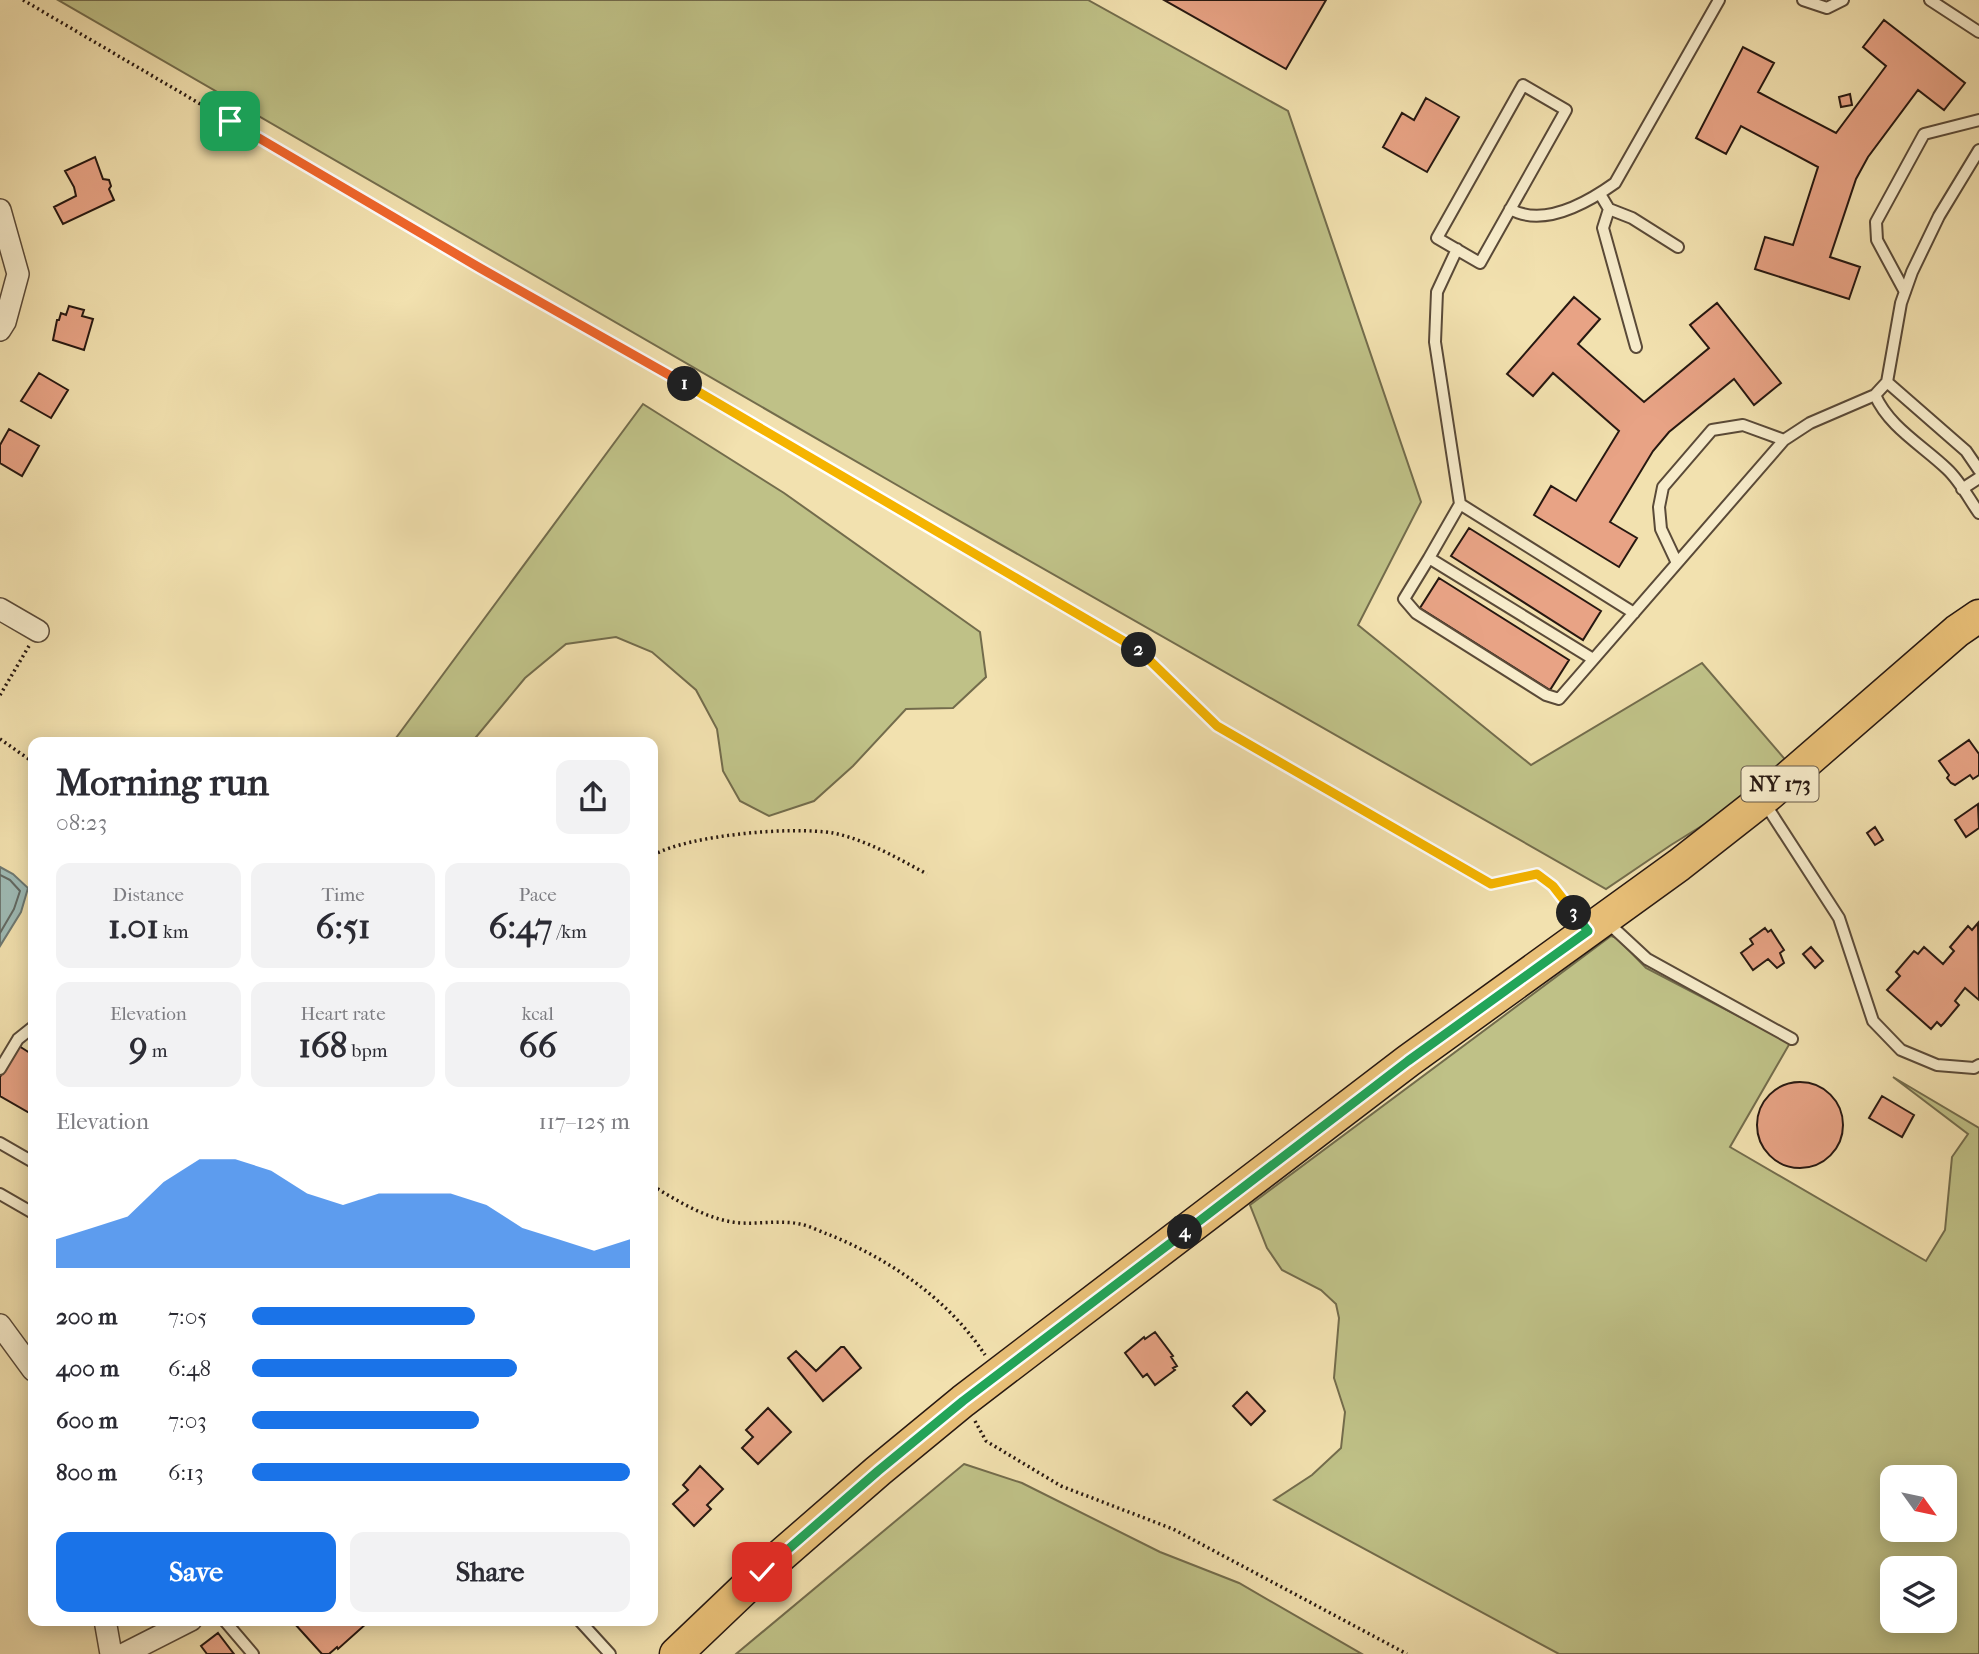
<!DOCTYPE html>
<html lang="en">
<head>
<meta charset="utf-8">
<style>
	body { margin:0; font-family:"IM FELL French Canon",serif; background:#f2f2f3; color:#2b2b33; height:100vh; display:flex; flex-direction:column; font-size:26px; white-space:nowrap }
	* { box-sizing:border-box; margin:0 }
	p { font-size:23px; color:#7c7c81 }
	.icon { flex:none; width:38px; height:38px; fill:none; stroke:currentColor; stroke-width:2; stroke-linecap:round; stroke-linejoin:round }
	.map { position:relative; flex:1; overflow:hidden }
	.panel { position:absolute; left:28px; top:737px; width:630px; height:889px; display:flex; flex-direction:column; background:#fff; border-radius:14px; box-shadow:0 4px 18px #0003 }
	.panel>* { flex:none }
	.needle { width:46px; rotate:123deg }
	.fabs { position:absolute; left:1880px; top:1465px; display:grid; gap:14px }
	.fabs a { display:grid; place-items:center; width:77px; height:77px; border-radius:14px; background:#fff; box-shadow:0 4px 18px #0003; font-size:35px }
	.pin { position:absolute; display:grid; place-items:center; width:60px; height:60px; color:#fff; margin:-30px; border-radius:14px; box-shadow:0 4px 10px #0006 }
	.km { position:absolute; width:35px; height:35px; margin:-18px; border-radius:50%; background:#222; color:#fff; font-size:19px; line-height:35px; text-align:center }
	.round { display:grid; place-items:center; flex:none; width:74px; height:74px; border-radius:14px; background:#f2f2f3 }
	.summary { display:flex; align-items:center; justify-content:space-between; height:119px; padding:0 28px }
	h1 { font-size:38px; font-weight:700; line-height:52px }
	.stats { display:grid; grid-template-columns:repeat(3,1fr); gap:10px; height:119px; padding:7px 28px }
	.stats div { display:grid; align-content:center; border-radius:14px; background:#f2f2f3; text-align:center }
	.stats b { font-size:35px; font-weight:700 }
	.stats small { font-size:19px; font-weight:400 }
	.stats p { font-size:19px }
	.chart { height:196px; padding:14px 28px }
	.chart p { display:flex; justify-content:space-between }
	.chart svg { width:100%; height:126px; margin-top:7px; fill:#1a73e8; opacity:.7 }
	.button { display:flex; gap:14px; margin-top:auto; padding:14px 28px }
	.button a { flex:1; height:80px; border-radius:14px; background:#1a73e8; color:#fff; font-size:28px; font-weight:700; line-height:80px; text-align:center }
	.button a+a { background:#f2f2f3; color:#2b2b33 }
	ul { padding:0 28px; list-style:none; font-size:23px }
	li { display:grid; grid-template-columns:112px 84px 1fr; align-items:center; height:52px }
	li i { height:18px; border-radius:9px; background:#1a73e8 }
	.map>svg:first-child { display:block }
	.green { fill:#bfc187; stroke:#736c4c; stroke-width:2; fill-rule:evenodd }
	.water { fill:#9fbbb5; stroke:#6f7a73; stroke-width:2 }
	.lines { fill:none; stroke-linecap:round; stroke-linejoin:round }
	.shore { stroke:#636a63; stroke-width:2 }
	.building { fill:#e8a385; stroke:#271811; stroke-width:2 }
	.service-casing { stroke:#5a4a38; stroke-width:14 }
	.minor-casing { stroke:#5a4a38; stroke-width:24 }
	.primary-casing { stroke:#271811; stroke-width:35 }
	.path { stroke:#271811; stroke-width:3.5; stroke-dasharray:2 3.5; stroke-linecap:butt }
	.service { stroke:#f7eccb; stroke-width:10 }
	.minor { stroke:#f7eccb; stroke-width:21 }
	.primary { stroke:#e9c078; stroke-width:32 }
	.split-1-casing { stroke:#fff; stroke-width:14 }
	.split-2-casing { stroke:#fff; stroke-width:14 }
	.split-3-casing { stroke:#fff; stroke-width:14 }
	.split-4-casing { stroke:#fff; stroke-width:14 }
	.split-5-casing { stroke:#fff; stroke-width:14 }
	.split-1 { stroke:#f0652b; stroke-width:9 }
	.split-2 { stroke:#f5b400; stroke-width:9 }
	.split-3 { stroke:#f5b400; stroke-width:9 }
	.split-4 { stroke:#22a559; stroke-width:9 }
	.split-5 { stroke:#22a559; stroke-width:9 }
	.labels { text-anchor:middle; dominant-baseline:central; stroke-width:7; stroke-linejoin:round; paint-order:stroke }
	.shield { fill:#f7eccb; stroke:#655849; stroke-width:2 }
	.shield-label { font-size:21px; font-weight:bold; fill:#271811 }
</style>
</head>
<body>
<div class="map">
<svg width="1979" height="1654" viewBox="0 0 1979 1654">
	<rect width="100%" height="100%" fill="#f2e1af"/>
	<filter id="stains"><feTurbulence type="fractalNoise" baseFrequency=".00286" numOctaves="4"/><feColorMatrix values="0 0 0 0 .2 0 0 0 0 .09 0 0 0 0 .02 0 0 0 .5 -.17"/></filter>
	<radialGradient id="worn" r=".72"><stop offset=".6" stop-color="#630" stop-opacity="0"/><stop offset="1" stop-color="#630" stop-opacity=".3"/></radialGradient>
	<!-- green -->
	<path class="green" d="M58,0H1088L1288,111L1421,502L1358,625L1531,765L1702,663L1789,764L1737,804L1671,845L1606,889L935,507Z
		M643,404L784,493L980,632L986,677L953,708L906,709L853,766L814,801L769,816L740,801L723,771L717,729L696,690L652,652L616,637L566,644L525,678L472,742H393Z
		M1611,936L1617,938L1646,968L1790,1043L1730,1147L1926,1261L1945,1230L1952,1157L1968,1134L1893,1077L1979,1128V1654H1559L1274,1500L1312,1475L1341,1448L1345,1412L1334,1378L1339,1318L1336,1304L1321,1290L1282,1270L1267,1248L1250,1205ZM1892,1477H1944V1530H1892ZM1892,1568H1944V1620H1892Z
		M964,1464L1022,1483L1160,1552L1239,1583L1362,1654H736Z"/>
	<!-- water -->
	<path class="water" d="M0,867L13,874L28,888L21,912L0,946Z"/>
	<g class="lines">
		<!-- shore -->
		<path class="shore" d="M0,875L10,880L20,891L14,909L0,933"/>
	</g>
	<!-- building -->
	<path class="building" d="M1164,0H1326L1286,69Z
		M1884,20L1965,83L1944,110L1918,90L1868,157L1856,179L1830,257L1860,267L1849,299L1755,269L1765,237L1793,245L1818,167L1741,126L1726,154L1696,138L1743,47L1774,63L1758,92L1836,133L1886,66L1863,47Z
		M1850,94L1852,105L1841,107L1839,97Z
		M1426,98L1459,117L1427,172L1383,147L1402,113L1414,120Z
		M95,157L103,179L109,180L111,186L109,189L114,200L63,224L54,207L76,196L74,187L65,171Z
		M1574,297L1600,319L1578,344L1644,402L1709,348L1690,325L1717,303L1781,383L1754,405L1734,379L1669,432L1653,451L1610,522L1637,538L1619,567L1534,515L1551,486L1576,501L1619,431L1553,373L1533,396L1507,374Z
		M69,306L84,310L82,316L93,319L84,350L53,340L57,320H59L61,313L66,315Z
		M39,373L68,390L51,418L21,401Z
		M9,429L39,446L22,476L0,463V445Z
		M1469,528L1601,611L1583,640L1451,556Z
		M1439,578L1569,660L1550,690L1420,608Z
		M1969,740L1979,754V775L1973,779L1970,775L1955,785L1951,783L1947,778L1949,775L1939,761Z
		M1978,804L1979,828L1966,837L1955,820Z
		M1875,827L1883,840L1875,845L1867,833Z
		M1978,923L1979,1000L1965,988L1955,1001L1959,1005L1944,1023L1941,1026L1937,1022L1931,1029L1887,990L1900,976L1896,972L1914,951L1918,954L1924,947L1943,964L1954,951L1950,947L1968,926L1972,930Z
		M1765,928L1768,932L1771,930L1784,950L1780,953L1784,963L1777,968L1768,959L1753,970L1741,953L1753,944L1750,939Z
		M1811,947L1823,961L1815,968L1803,954Z
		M19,1046L33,1055V1115L0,1096V1077Z
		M1757 1125a43 43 0 1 1 86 0a43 43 0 1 1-86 0Z
		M1882,1096L1914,1115L1902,1137L1869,1118Z
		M1155,1332L1173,1356L1171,1357L1177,1366L1173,1368L1175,1370L1155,1385L1147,1374L1143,1377L1125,1353L1144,1337L1145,1339Z
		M841,1347H844L861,1368L823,1401L788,1358L796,1351L816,1371Z
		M1247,1392L1265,1411L1251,1425L1233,1406Z
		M768,1408L791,1432L758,1464L742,1448L753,1437L746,1430Z
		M700,1466L723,1489L707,1505L711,1509L694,1526L673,1504L688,1490L683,1485Z
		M297,1620H366L367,1623L338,1649L337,1647L329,1654H322L294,1623Z
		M218,1633L234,1654H207L201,1646Z"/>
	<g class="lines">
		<!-- service casing -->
		<g class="service-casing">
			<path id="service" d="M1803,0L1827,8L1843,0
				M1930,0L1979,32
				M1523,85L1566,110L1480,263L1437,238Z
				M1600,194L1609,209L1603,228L1636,347
				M1510,209C1544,228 1587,203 1615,183L1719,0
				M1609,209L1632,218L1678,247
				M1457,249L1437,292L1435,342L1460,504L1634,613
				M1905,292L1877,240L1876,222L1924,134L1979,120
				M1887,382L1966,451L1979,470
				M1875,395C1889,427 1922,445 1947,469C1960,481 1969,499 1979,513
				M1962,489L1979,478
				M1460,504L1429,558L1593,659
				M1429,558L1404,599L1416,613L1546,695L1559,699L1784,440L1810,423L1875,395L1887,382L1901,303L1912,272L1939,216L1979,150
				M1677,563L1661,529L1659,507L1663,487L1712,430L1743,425L1784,440
				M1764,802L1839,918L1873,1021L1901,1050L1937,1065L1974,1068L1979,1065
				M1606,921L1647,959L1792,1039
				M0,1069L18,1039L33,1027
				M0,1143L33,1162
				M0,1194L33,1213
				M224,1620L253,1654
				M579,1620L610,1654"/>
		</g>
		<!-- minor casing -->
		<g class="minor-casing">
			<path id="minor" d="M0,210L18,274L5,322L0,330
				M0,609L38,631
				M0,1325L33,1370
				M105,1620L111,1654
				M124,1654L191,1620"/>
		</g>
		<!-- primary casing -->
		<g class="primary-casing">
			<path id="primary" d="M676,1654L762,1572L878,1471L963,1401L1408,1061L1679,865L1767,796L1957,631L1979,616"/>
		</g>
		<!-- path -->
		<path class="path" d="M23,0L480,268L932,527L1142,651L1217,726L1491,884L1537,874L1553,886L1574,913
			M0,695L29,646
			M0,739L33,762
			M653,855C690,835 791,826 833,833C867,840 897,858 927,874
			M653,1186C679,1202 710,1221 741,1223C761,1224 781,1220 800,1224C810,1226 821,1232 830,1235C891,1260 949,1300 985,1355
			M975,1421L986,1441L1061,1486L1173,1529L1407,1654"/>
		<!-- service -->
		<use href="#service" class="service"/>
		<!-- minor -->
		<use href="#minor" class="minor"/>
		<!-- primary -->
		<use href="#primary" class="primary"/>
	</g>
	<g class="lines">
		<!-- split-1 casing -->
		<g class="split-1-casing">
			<path id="split-1" d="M230,121L480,268L685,384"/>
		</g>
		<!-- split-2 casing -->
		<g class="split-2-casing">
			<path id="split-2" d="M685,384L1139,650"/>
		</g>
		<!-- split-3 casing -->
		<g class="split-3-casing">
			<path id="split-3" d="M1139,650L1217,726L1491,884L1537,874L1553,886L1574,913"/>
		</g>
		<!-- split-4 casing -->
		<g class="split-4-casing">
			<path id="split-4" d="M1185,1232L1408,1061L1588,931L1574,913"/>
		</g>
		<!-- split-5 casing -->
		<g class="split-5-casing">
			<path id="split-5" d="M762,1572L878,1471L963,1401L1185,1232"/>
		</g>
		<!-- split-1 -->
		<use href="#split-1" class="split-1"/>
		<!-- split-2 -->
		<use href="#split-2" class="split-2"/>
		<!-- split-3 -->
		<use href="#split-3" class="split-3"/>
		<!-- split-4 -->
		<use href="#split-4" class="split-4"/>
		<!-- split-5 -->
		<use href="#split-5" class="split-5"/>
	</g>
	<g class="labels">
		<!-- shield labels -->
		<rect class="shield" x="1741.5" y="766.5" width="77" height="35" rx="5"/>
		<g class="shield-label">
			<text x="1780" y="784">NY 173</text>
		</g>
	</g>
	<rect width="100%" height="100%" filter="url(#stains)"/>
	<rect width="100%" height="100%" fill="url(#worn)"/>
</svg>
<div class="fabs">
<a><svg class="needle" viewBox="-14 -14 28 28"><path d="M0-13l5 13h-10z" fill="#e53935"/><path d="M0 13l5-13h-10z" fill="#7c7c81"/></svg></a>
<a><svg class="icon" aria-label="layers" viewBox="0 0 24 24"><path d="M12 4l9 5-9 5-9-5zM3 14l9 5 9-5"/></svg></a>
</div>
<div class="pin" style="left:230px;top:121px;background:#1e9e55"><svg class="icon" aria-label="arrive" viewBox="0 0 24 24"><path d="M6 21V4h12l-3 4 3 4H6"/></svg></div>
<div class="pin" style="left:762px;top:1572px;background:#d93025"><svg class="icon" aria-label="check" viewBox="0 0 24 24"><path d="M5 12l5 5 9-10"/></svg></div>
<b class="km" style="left:685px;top:384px">1</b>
<b class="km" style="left:1139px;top:650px">2</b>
<b class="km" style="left:1574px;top:913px">3</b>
<b class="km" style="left:1185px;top:1232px">4</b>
<section class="panel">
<div class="summary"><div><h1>Morning run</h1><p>08:23</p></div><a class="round"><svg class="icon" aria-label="share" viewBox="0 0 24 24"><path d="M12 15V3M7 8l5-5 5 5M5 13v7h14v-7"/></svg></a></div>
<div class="stats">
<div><p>Distance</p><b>1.01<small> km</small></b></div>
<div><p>Time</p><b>6:51</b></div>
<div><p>Pace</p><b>6:47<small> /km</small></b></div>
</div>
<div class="stats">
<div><p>Elevation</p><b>9<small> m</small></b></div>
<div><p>Heart rate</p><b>168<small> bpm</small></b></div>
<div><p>kcal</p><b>66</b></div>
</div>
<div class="chart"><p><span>Elevation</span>117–125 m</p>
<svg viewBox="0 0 160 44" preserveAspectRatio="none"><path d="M0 44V34L10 30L20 26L30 14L40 6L50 6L60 10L70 18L80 22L90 18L100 18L110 18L120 22L130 30L140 34L150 38L160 34V44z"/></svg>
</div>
<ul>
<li><b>200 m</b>7:05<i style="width:59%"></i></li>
<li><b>400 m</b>6:48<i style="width:70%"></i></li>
<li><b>600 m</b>7:03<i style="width:60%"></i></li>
<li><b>800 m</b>6:13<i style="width:100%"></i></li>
</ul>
<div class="button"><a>Save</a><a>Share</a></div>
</section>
</div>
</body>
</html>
